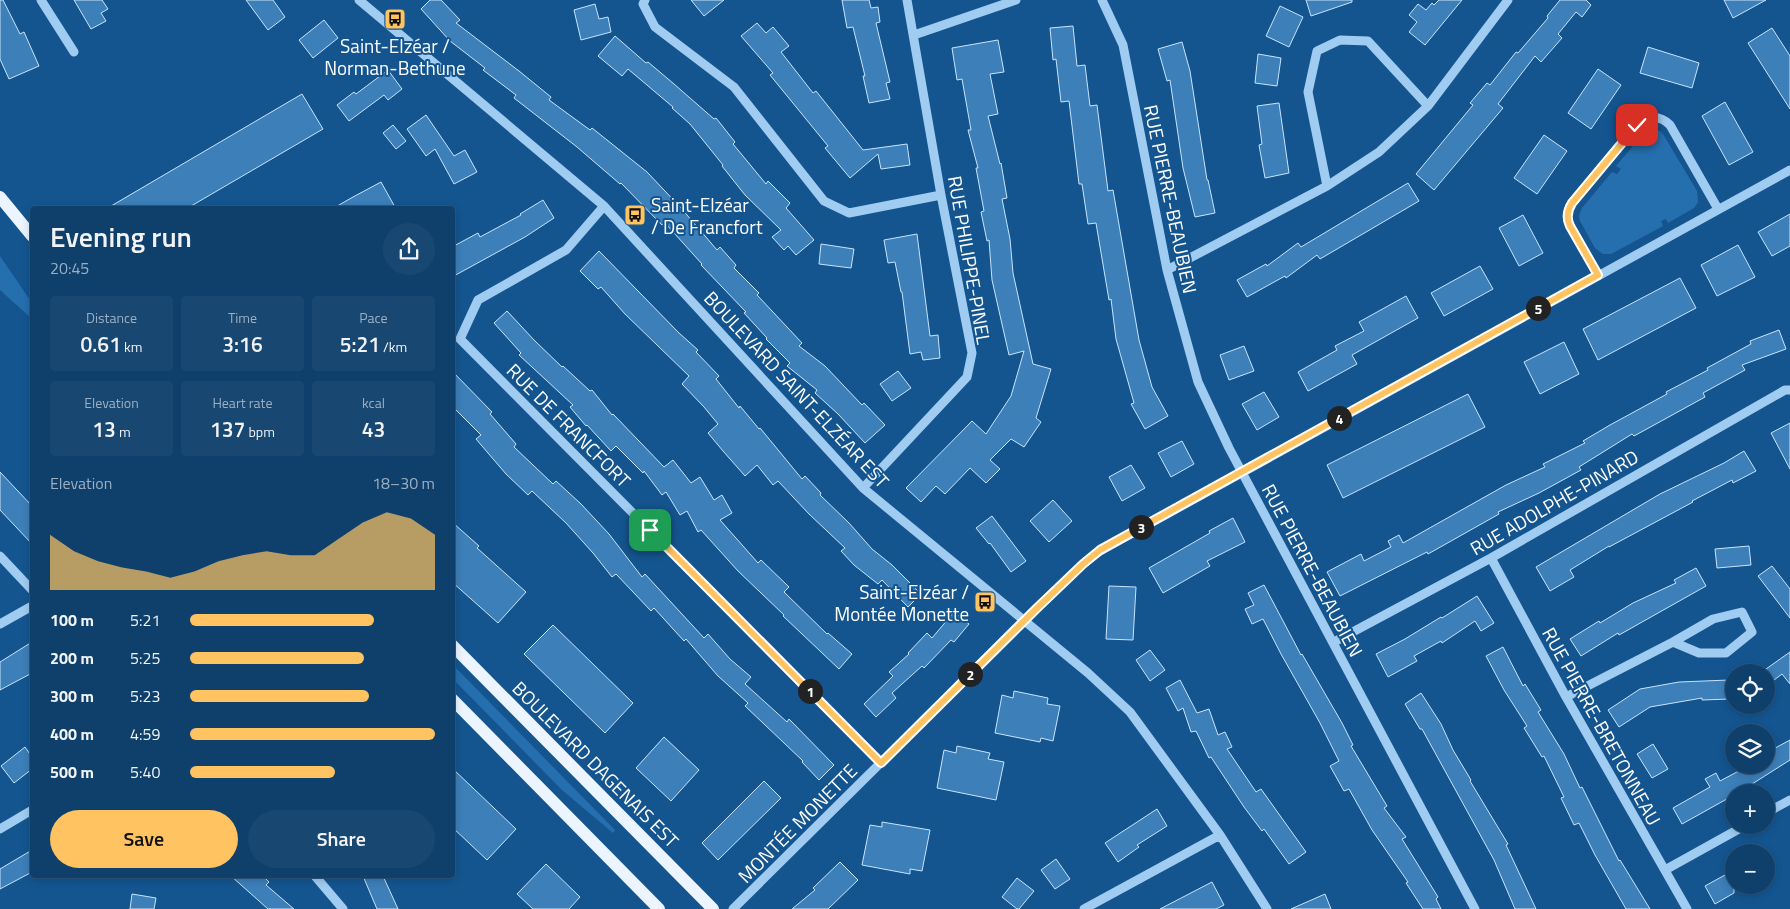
<!DOCTYPE html>
<html lang="en">
<head>
<meta charset="utf-8">
<style>
	body { margin:0; font-family:"Titillium Web",sans-serif; background:#184772; color:#f1f3f6; height:100vh; display:flex; flex-direction:column; font-size:19px; white-space:nowrap }
	* { box-sizing:border-box; margin:0 }
	p { font-size:16px; color:#9bafc2 }
	.icon { flex:none; width:28px; height:28px; fill:none; stroke:currentColor; stroke-width:2; stroke-linecap:round; stroke-linejoin:round }
	.map { position:relative; flex:1; overflow:hidden }
	.sheet { position:absolute; left:30px; top:206px; width:425px; height:672px; display:flex; flex-direction:column; background:#0f406c; border-radius:5px; box-shadow:0 2px 8px #0003,0 0 0 1px #2f597f }
	.sheet>* { flex:none }
	.tools { position:absolute; left:1725px; top:664px; display:grid; gap:10px }
	.tools a { display:grid; place-items:center; width:50px; height:50px; border-radius:50%; background:#0f406c; box-shadow:0 2px 8px #0003,0 0 0 1px #2f597f; font-size:25px }
	.pin { position:absolute; display:grid; place-items:center; width:42px; height:42px; color:#fff; margin:-21px; border-radius:10px; box-shadow:0 2px 8px #0006 }
	.km { position:absolute; width:25px; height:25px; margin:-12px; border-radius:50%; background:#222; color:#fff; font-size:14px; line-height:25px; text-align:center }
	.round { display:grid; place-items:center; flex:none; width:52px; height:52px; border-radius:26px; background:#184772 }
	.summary { display:flex; align-items:center; justify-content:space-between; height:85px; padding:0 20px }
	h1 { font-size:28px; font-weight:600; line-height:38px }
	.stats { display:grid; grid-template-columns:repeat(3,1fr); gap:8px; height:85px; padding:5px 20px }
	.stats div { display:grid; align-content:center; border-radius:5px; background:#184772; text-align:center }
	.stats b { font-size:21px; font-weight:600 }
	.stats small { font-size:14px; font-weight:400 }
	.stats p { font-size:14px }
	.chart { height:140px; padding:10px 20px }
	.chart p { display:flex; justify-content:space-between }
	.chart svg { width:100%; height:90px; margin-top:5px; fill:#ffc461; opacity:.7 }
	.primary-button { display:flex; gap:10px; margin-top:auto; padding:10px 20px }
	.primary-button a { flex:1; height:58px; border-radius:30px; background:#ffc461; color:#111; font-size:20px; font-weight:600; line-height:58px; text-align:center }
	.primary-button a+a { background:#184772; color:#f1f3f6 }
	ul { padding:0 20px; list-style:none; font-size:16px }
	li { display:grid; grid-template-columns:80px 60px 1fr; align-items:center; height:38px }
	li i { height:12px; border-radius:6px; background:#ffc461 }
	.map>svg:first-child { display:block }
	.green { fill:#266faf }
	.building { fill:#3d7fb9; stroke:#c8e4fc }
	.lines { fill:none; stroke-linecap:round; stroke-linejoin:round }
	.minor { stroke:#a1ccf1; stroke-width:9 }
	.major { stroke:#ebf4ff; stroke-width:12 }
	.route-casing { stroke:#fff; stroke-width:10 }
	.route { stroke:#ffc461; stroke-width:6 }
	.labels { text-anchor:middle; dominant-baseline:central; stroke-width:4; stroke-linejoin:round; paint-order:stroke }
	.poi-label { font-size:19px; fill:#fff; stroke:#145590 }
	.street-label { font-size:19px; fill:#fff; stroke:#145590 }
</style>
</head>
<body>
<div class="map">
<svg width="1790" height="909" viewBox="0 0 1790 909">
	<rect width="100%" height="100%" fill="#145590"/>
	<!-- green -->
	<path class="green" d="M1648,130L1660,131L1663,134L1697,191L1698,202L1694,208L1668,223L1666,219L1661,221L1663,226L1611,254H1603L1595,248L1580,221L1579,216L1582,208L1612,172L1617,174L1621,169L1616,166L1644,133Z
		M0,256L32,303V319L0,290Z
		M453,665L615,830L613,833L562,790L453,679Z"/>
	<!-- building -->
	<path class="building" d="M0,0H3L20,34L24,32L39,66L9,79L0,59Z
		M74,0H102L108,9L101,13L106,21L91,29Z
		M246,0H273L285,17L268,30Z
		M430,0H441L460,20L456,23L519,71L551,97L549,100L590,130L592,128L647,172L681,208L717,250L720,247L736,265L734,268L759,293L757,295L802,343L799,346L825,366L862,405L864,403L885,425L865,443L838,414L815,393L817,390L787,366L790,363L766,339L767,338L744,313L746,312L701,265L702,264L665,223L662,225L621,183L620,184L577,147L514,98L516,95L483,70L485,68L450,41L421,9Z
		M691,0H724L704,16Z
		M842,0H869L871,8L878,7L880,22L876,23L890,82L886,83L890,99L869,103L863,76H865L853,27L847,28Z
		M1306,0H1352V2L1311,16Z
		M1439,0H1462L1425,45L1409,32L1417,22L1409,15L1418,4L1426,10L1432,3L1434,5Z
		M1560,0H1586L1591,5L1582,17L1576,12L1558,34L1562,38L1541,62L1535,56L1498,104L1503,108L1434,190L1416,174L1473,105L1470,103L1487,83L1490,85L1516,52L1518,53L1548,18L1547,16Z
		M1724,0H1766L1733,18Z
		M595,4L599,19L608,17L611,32L581,40L574,10Z
		M1280,6L1303,17L1289,47L1266,36Z
		M324,20L338,38L313,58L299,40Z
		M757,23L766,33L773,27L789,46L781,52L813,93L816,91L863,150L907,144L910,165L881,169L878,154L850,178L825,148L828,146L770,75L773,73L741,36Z
		M1073,26L1077,66L1085,65L1090,106L1097,105L1108,191L1113,190L1139,340L1152,387L1168,416L1145,429L1131,404L1134,403L1116,339L1111,299L1109,300L1096,223L1088,224L1082,184H1079L1069,101L1061,102L1056,59L1053,60L1050,28Z
		M1772,28L1790,56V109L1748,43Z
		M615,36L646,63L648,62L674,84L714,119L716,118L735,142L733,144L766,184L768,181L790,203L786,208L814,240L796,255L788,246L784,250L772,237L781,230L745,195L722,166L723,165L690,124L672,108L673,107L628,69L622,76L598,56Z
		M998,40L1004,72L990,74L998,114L988,116L1000,164L1001,163L1007,198L1002,199L1010,239L1013,273L1033,364L1051,369L1036,418L1041,422L1024,447L1011,439L990,460L1000,469L986,483L970,468L945,494L936,486L921,502L906,488L972,421L986,434L1011,396L1024,351L1009,355L992,280L989,240L987,241L981,212L984,211L976,168H978L968,130H971L962,79L957,80L952,48Z
		M1182,42L1190,71L1207,180H1208L1215,213L1195,217L1183,168L1170,80L1167,81L1158,49Z
		M1648,47L1699,63L1692,88L1640,73Z
		M1258,54L1281,58L1277,86L1255,83Z
		M1598,69L1621,85L1591,129L1568,113Z
		M388,70L402,89L388,100L384,95L349,121L337,105L354,92L356,94Z
		M302,94L323,129L186,209H106Z
		M1725,102L1753,152L1729,165L1702,116Z
		M1279,103L1289,173L1265,178L1259,145L1262,144L1257,106Z
		M426,115L454,156L465,150L477,172L454,184L435,149L426,156L407,129Z
		M393,125L406,141L396,149L383,133Z
		M1544,135L1567,151L1537,194L1514,178Z
		M381,182L396,209H332L353,197Z
		M1408,183L1419,201L1320,259L1317,255L1286,278L1285,276L1247,297L1237,280L1266,264L1267,266L1298,243L1301,247Z
		M543,200L554,218L525,237L452,277V247L478,233L480,237L521,215L520,214Z
		M1790,214V246L1772,256L1758,232Z
		M1523,215L1543,253L1519,266L1499,228Z
		M917,234L930,336L938,335L940,358L923,360L921,352L910,354L902,292H901L895,262L888,263L884,240Z
		M821,244L854,249L851,268L819,264Z
		M1738,245L1755,277L1717,296L1701,265Z
		M599,251L679,333L698,350L696,352L719,376L716,379L739,408L740,406L759,429L760,428L802,479L805,476L821,493L820,495L849,523L872,549L892,565L921,594L908,607L882,580L878,584L854,565L841,551L845,548L809,514L778,481L773,485L757,465L745,476L723,451L708,433L718,424L704,407L682,384L689,376L625,314L601,287L598,289L580,271Z
		M1480,266L1493,289L1444,316L1431,293Z
		M1680,278L1696,308L1598,360L1583,329Z
		M1406,296L1418,318L1352,355L1357,364L1308,391L1298,372L1337,350L1335,346L1364,331L1359,322Z
		M507,311L534,340L562,367L563,366L590,391L592,390L612,415L613,414L664,467L673,460L691,483L700,477L714,500L722,495L732,513L720,520L758,563L761,560L789,587L784,592L827,634L828,633L852,654L839,669L783,616L784,615L738,571L701,530L698,532L687,511L680,515L666,492L662,495L644,471L643,473L616,446L611,451L587,425L586,426L570,407L573,405L519,355L521,353L494,323Z
		M1779,330L1786,349L1742,365L1745,370L1703,393L1705,397L1634,436L1632,434L1579,467L1581,470L1539,493L1498,512L1499,514L1428,554L1427,552L1340,596L1327,572L1361,554L1364,561L1391,547L1388,541L1399,535L1403,543L1506,485L1545,467L1543,464L1585,443L1583,441L1610,425L1667,394L1666,392L1708,370L1707,368L1751,344L1750,341Z
		M1564,342L1579,374L1540,394L1524,362Z
		M1244,346L1254,371L1229,380L1220,355Z
		M452,371L492,412L490,414L516,444L514,447L553,484L556,481L581,504L609,534L642,577L645,574L704,638L708,634L730,659L751,677L745,684L787,722L789,719L834,765L819,780L802,762L803,761L745,706L748,703L718,676L686,639L684,641L654,608L651,611L616,574L612,577L593,553L566,523L532,491L528,495L506,474L476,439L481,435L452,406Z
		M898,371L911,388L892,401L880,384Z
		M1264,392L1279,417L1257,430L1242,404Z
		M1468,394L1485,427L1343,498L1327,465Z
		M1790,423V469L1771,433Z
		M1182,441L1194,464L1171,477L1158,453Z
		M1744,451L1756,471L1733,483L1732,480L1692,501L1693,502L1609,547V546L1570,570L1574,577L1550,591L1536,567L1660,494L1724,463Z
		M1131,465L1145,488L1122,501L1109,477Z
		M0,472L32,506V544L0,510Z
		M1053,500L1072,521L1049,542L1030,521Z
		M992,516L1026,561L1011,572L990,543L989,544L976,528Z
		M1233,518L1245,542L1207,561L1210,566L1163,593L1149,568L1210,533L1209,531Z
		M452,522L479,546L477,548L526,592L498,623L452,582Z
		M1749,546L1751,565L1717,568L1715,549Z
		M1772,566L1790,589V618L1758,576Z
		M1696,568L1706,586L1619,635L1618,633L1581,656L1570,639L1599,621L1600,623L1633,603L1676,583L1674,580Z
		M1264,585L1301,655L1302,654L1342,723L1353,745L1351,746L1387,806L1384,808L1406,837L1402,839L1438,897L1436,899L1441,909H1423L1406,883L1408,882L1372,830L1349,789L1344,791L1330,766L1339,761L1320,723L1281,654L1263,619L1252,624L1245,609L1254,605L1248,593Z
		M1109,586L1136,587L1133,640L1106,639Z
		M1477,596L1494,623L1481,631L1475,621L1442,643L1441,641L1414,656L1417,661L1388,677L1376,654L1405,639L1441,617L1442,618Z
		M954,612L969,624L954,642L951,640L924,668L922,666L892,693L896,698L876,717L864,704L893,676L889,672L909,654L908,653L927,633L932,638Z
		M553,625L633,703L605,733L524,654Z
		M32,642V673L0,690V662Z
		M1503,647L1523,686L1525,684L1541,710L1538,712L1564,754L1580,788L1582,787L1619,861L1620,860L1650,909H1626L1595,855L1579,823L1574,825L1561,798L1564,797L1544,756L1542,757L1524,728L1527,726L1504,690L1486,656Z
		M1150,650L1165,670L1150,681L1136,660Z
		M1790,652V684L1782,674L1766,686V669Z
		M1180,680L1197,713L1209,709L1218,735L1225,732L1232,747L1227,749L1256,792L1261,789L1306,852L1289,864L1264,829L1262,831L1244,807L1211,757L1209,758L1196,731L1191,732L1183,708L1178,711L1166,688Z
		M1729,680L1730,699L1702,700V698L1650,707L1619,727L1608,710L1640,689L1679,682Z
		M1014,691L1048,698L1047,704L1060,706L1053,741L1041,738L1040,742L995,733L1002,695L1013,698Z
		M1421,693L1441,724L1453,750L1471,780L1470,781L1508,844L1506,845L1536,909H1515L1494,860L1422,729H1420L1405,704Z
		M664,737L699,770L671,801L636,768Z
		M1790,740V760L1741,791L1734,792V795L1682,824L1673,808L1710,787L1705,779L1716,773L1720,781L1750,765H1766V753Z
		M1653,744L1668,769L1652,778L1637,754Z
		M957,746L990,753L988,759L1004,762L996,800L937,788L944,750L956,753Z
		M25,747L32,757V769L14,783L1,766Z
		M452,768L516,829L487,860L452,827Z
		M764,781L781,798L718,860L702,843Z
		M1157,809L1167,826L1137,845L1139,847L1118,862L1105,843Z
		M882,822L930,830L922,871L910,869V874L862,865L870,825L882,827Z
		M32,850V872L0,889V869Z
		M1056,859L1070,879L1055,889L1041,870Z
		M840,862L858,880L828,909H792L815,890L813,888Z
		M546,864L580,897L569,909H533L517,894Z
		M1734,870V893L1715,904L1705,886Z
		M231,876H263L269,882L266,885L294,909H268Z
		M363,876H383L398,909H377Z
		M1017,878L1034,891L1019,909H1017L1002,897Z
		M1212,882L1224,905L1216,909H1160Z
		M132,894L156,898L154,909H130Z
		M1325,894L1331,909H1291Z"/>
	<g class="lines">
		<!-- minor -->
		<path class="minor" d="M41,0L74,52
			M359,0L604,206L863,488L1088,673L1130,712L1220,835L1267,909
			M645,0L643,4L655,27L734,87L824,201L849,213L941,195
			M1102,0L1123,45L1167,270L1198,382L1229,448L1475,909
			M914,35L1016,0
			M1327,186L1308,92L1317,51L1340,40L1368,41L1428,106
			M604,206L566,250L478,300L460,339L881,763
			M1167,270L1327,186L1379,152L1428,106L1508,0
			M1598,275L1570,226C1566,218 1567,211 1572,203L1637,125C1647,115 1660,115 1670,125L1718,209
			M863,488L967,377L972,353L941,195L907,0
			M0,556L32,590
			M1491,558L1566,697L1687,909
			M0,624L32,606
			M1334,642L1491,558L1785,390H1790
			M1566,697L1673,642L1713,619L1742,612L1752,632L1726,653H1699L1673,642
			M1766,813L1790,800
			M0,829L32,810
			M1665,870L1746,825
			M315,876L343,909
			M733,909L1036,609L1083,564L1100,551L1790,170
			M1084,909L1220,835"/>
		<!-- major -->
		<path class="major" d="M0,197L32,236
			M452,645L713,909
			M452,699L659,909"/>
	</g>
	<g class="lines">
		<!-- route casing -->
		<g class="route-casing">
			<path id="route" d="M650,530L881,763L1036,609L1083,564L1100,550L1598,275L1570,226C1566,218 1567,211 1572,203L1637,125"/>
		</g>
		<!-- route -->
		<use href="#route" class="route"/>
	</g>
	<!-- icons -->
	<defs>
		<g id="bus-square" transform="scale(1.125)"><rect x="-9" y="-9" width="18" height="18" rx="4" fill="#ffc461" stroke="#145590"/><path d="M-5-6H5V4H4V6H2V4H-2V6H-4V4H-5ZM-3.5-4V0h7V-4ZM-3.5 1.2v1.5H-2V1.2ZM2 1.2v1.5H3.5V1.2Z" fill="#111"/></g>
	</defs>
	<g fill-rule="evenodd">
		<use href="#bus-square" x="395" y="19"/>
		<use href="#bus-square" x="635" y="215"/>
		<use href="#bus-square" x="985" y="602"/>
	</g>
	<g class="labels">
		<!-- poi labels -->
		<g class="poi-label">
			<text x="395" y="45">Saint-Elzéar /<tspan x="395" dy="22">Norman-Bethune</tspan></text>
			<text x="651" y="204" text-anchor="start">Saint-Elzéar<tspan x="651" dy="22">/ De Francfort</tspan></text>
			<text x="969" y="591" text-anchor="end">Saint-Elzéar /<tspan x="969" dy="22">Montée Monette</tspan></text>
		</g>
		<!-- street labels -->
		<g class="street-label">
			<text transform="translate(1171 199) rotate(78)">RUE PIERRE-BEAUBIEN</text>
			<text transform="translate(970 260) rotate(80)">RUE PHILIPPE-PINEL</text>
			<text transform="translate(797 389) rotate(47)">BOULEVARD SAINT-ELZÉAR EST</text>
			<text transform="translate(569 425) rotate(45)">RUE DE FRANCFORT</text>
			<text transform="translate(1554 502) rotate(-30)">RUE ADOLPHE-PINARD</text>
			<text transform="translate(1313 570) rotate(62)">RUE PIERRE-BEAUBIEN</text>
			<text transform="translate(1602 726) rotate(61)">RUE PIERRE-BRETONNEAU</text>
			<text transform="translate(596 764) rotate(45)">BOULEVARD DAGENAIS EST</text>
			<text transform="translate(797 823) rotate(-45)">MONTÉE MONETTE</text>
		</g>
	</g>
</svg>
<div class="tools">
<a><svg class="icon" aria-label="locate" viewBox="0 0 24 24"><circle cx="12" cy="12" r="6"/><path d="M12 2v4M12 18v4M2 12h4M18 12h4"/></svg></a>
<a><svg class="icon" aria-label="layers" viewBox="0 0 24 24"><path d="M12 4l9 5-9 5-9-5zM3 14l9 5 9-5"/></svg></a>
<a>+</a>
<a>−</a>
</div>
<div class="pin" style="left:650px;top:530px;background:#1e9e55"><svg class="icon" aria-label="arrive" viewBox="0 0 24 24"><path d="M6 21V4h12l-3 4 3 4H6"/></svg></div>
<div class="pin" style="left:1637px;top:125px;background:#d93025"><svg class="icon" aria-label="check" viewBox="0 0 24 24"><path d="M5 12l5 5 9-10"/></svg></div>
<b class="km" style="left:810px;top:691px">1</b>
<b class="km" style="left:970px;top:674px">2</b>
<b class="km" style="left:1141px;top:527px">3</b>
<b class="km" style="left:1339px;top:418px">4</b>
<b class="km" style="left:1538px;top:308px">5</b>
<section class="sheet">
<div class="summary"><div><h1>Evening run</h1><p>20:45</p></div><a class="round"><svg class="icon" aria-label="share" viewBox="0 0 24 24"><path d="M12 15V3M7 8l5-5 5 5M5 13v7h14v-7"/></svg></a></div>
<div class="stats">
<div><p>Distance</p><b>0.61<small> km</small></b></div>
<div><p>Time</p><b>3:16</b></div>
<div><p>Pace</p><b>5:21<small> /km</small></b></div>
</div>
<div class="stats">
<div><p>Elevation</p><b>13<small> m</small></b></div>
<div><p>Heart rate</p><b>137<small> bpm</small></b></div>
<div><p>kcal</p><b>43</b></div>
</div>
<div class="chart"><p><span>Elevation</span>18–30 m</p>
<svg viewBox="0 0 160 44" preserveAspectRatio="none"><path d="M0 44V17L10 25L20 30L30 33L40 35L50 38L60 35L70 30L80 27L90 25L100 27L110 27L120 19L130 11L140 6L150 9L160 17V44z"/></svg>
</div>
<ul>
<li><b>100 m</b>5:21<i style="width:75%"></i></li>
<li><b>200 m</b>5:25<i style="width:71%"></i></li>
<li><b>300 m</b>5:23<i style="width:73%"></i></li>
<li><b>400 m</b>4:59<i style="width:100%"></i></li>
<li><b>500 m</b>5:40<i style="width:59%"></i></li>
</ul>
<div class="primary-button"><a>Save</a><a>Share</a></div>
</section>
</div>
</body>
</html>
